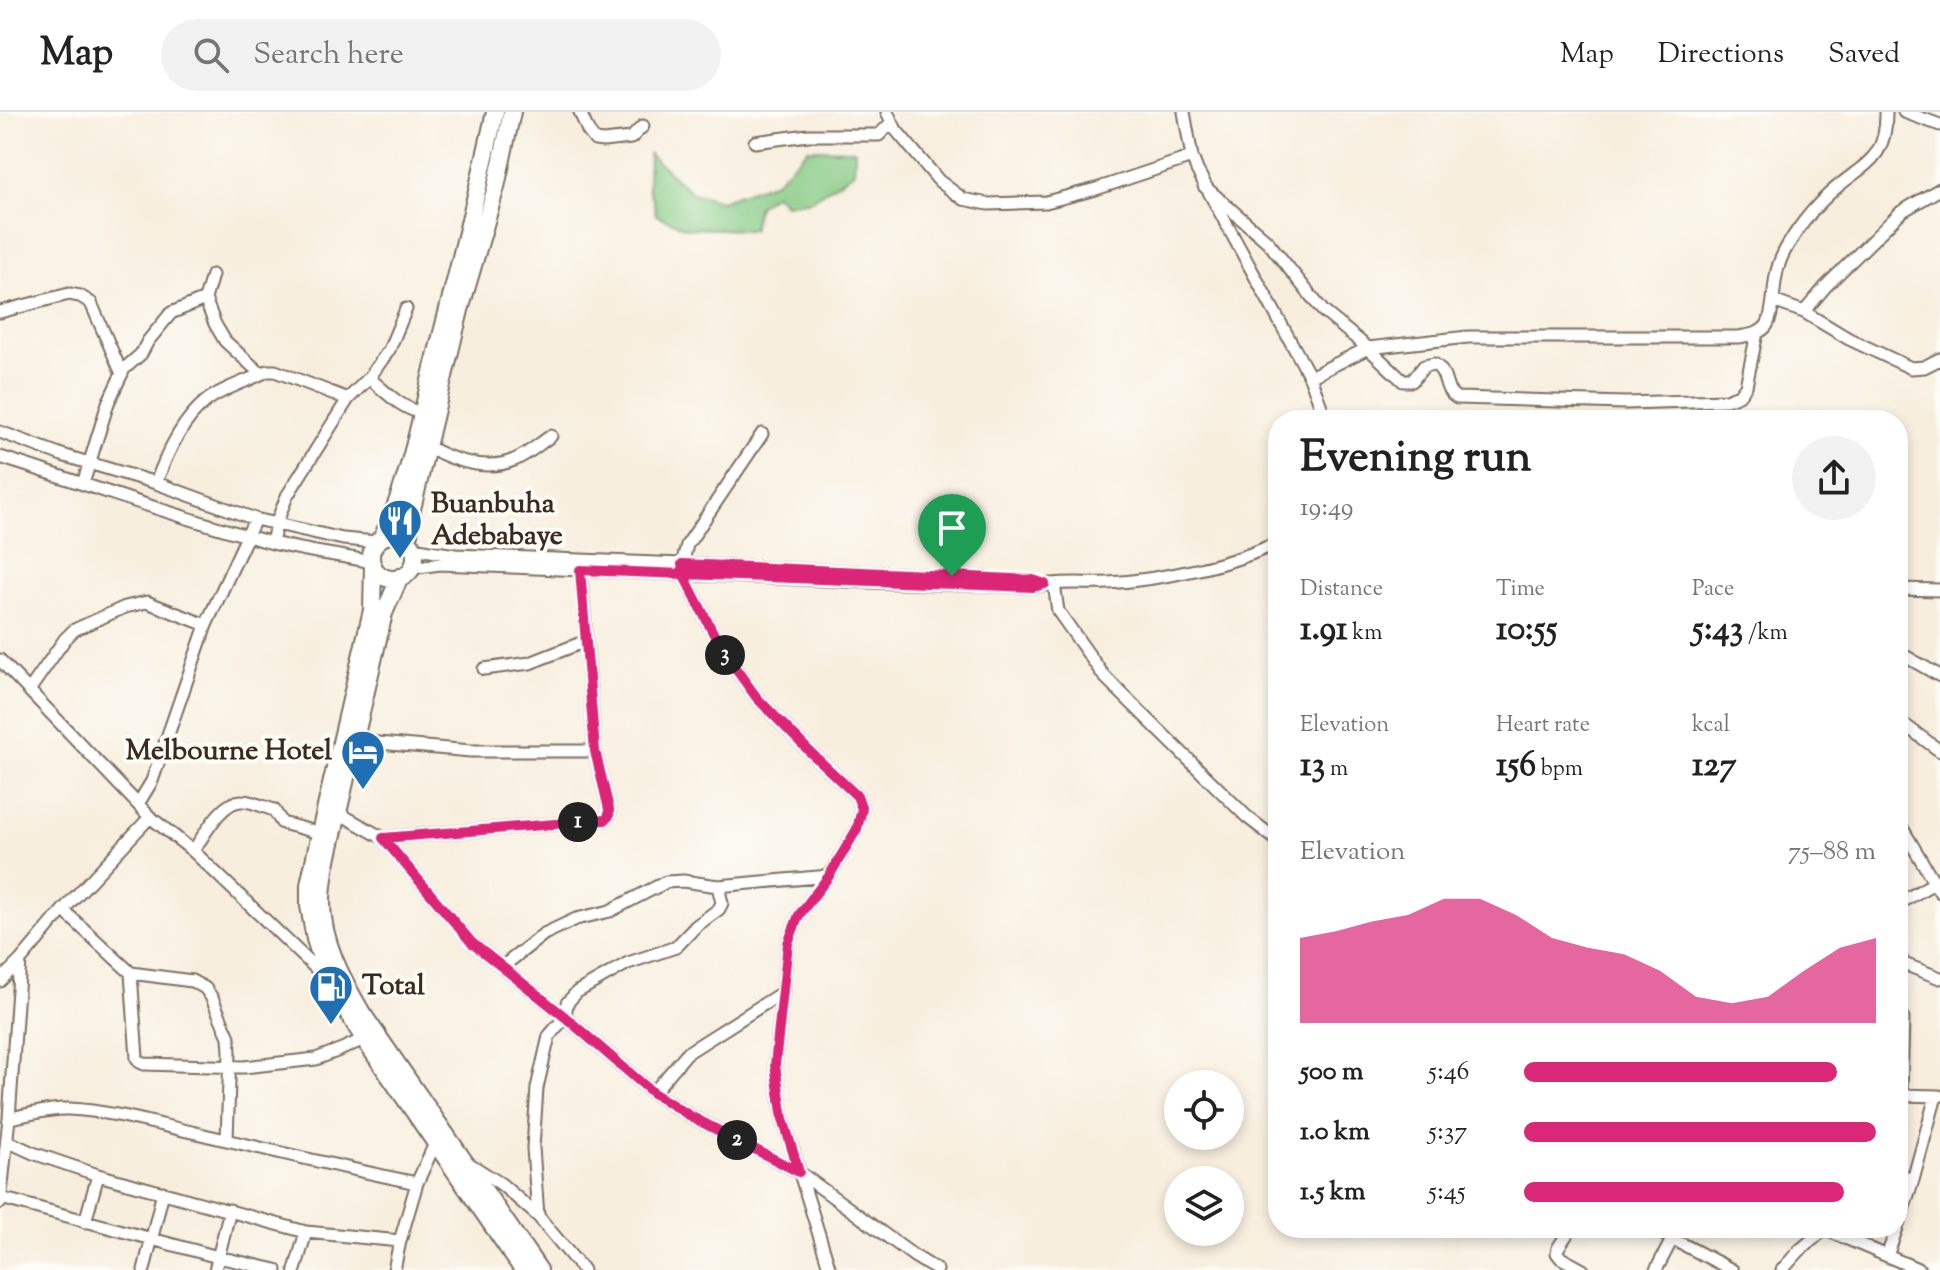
<!DOCTYPE html>
<html lang="en">
<head>
<meta charset="utf-8">
<style>
	body { margin:0; font-family:"Sorts Mill Goudy",serif; background:#f2f2f2; color:#222; height:100vh; display:flex; flex-direction:column; font-size:30px; white-space:nowrap }
	* { box-sizing:border-box; margin:0 }
	p { font-size:26px; color:#767676 }
	.icon { flex:none; width:44px; height:44px; fill:none; stroke:currentColor; stroke-width:2; stroke-linecap:round; stroke-linejoin:round }
	.map { position:relative; flex:1; overflow:hidden }
	.sheet { position:absolute; left:1268px; top:298px; width:640px; height:828px; display:flex; flex-direction:column; background:#fff; border-radius:32px; box-shadow:0 4px 12px #0003 }
	.sheet>* { flex:none }
	.fabs { position:absolute; left:1164px; top:958px; display:grid; gap:16px }
	.fabs a { display:grid; place-items:center; width:80px; height:80px; border-radius:50%; background:#fff; box-shadow:0 4px 12px #0003; font-size:40px }
	.pin { position:absolute; display:grid; place-items:center; width:68px; height:68px; color:#fff; margin:-82px -34px; border-radius:50% 50% 50% 0; rotate:-45deg; box-shadow:0 0 8px #0007 }
	.pin .icon { rotate:45deg }
	.km { position:absolute; width:40px; height:40px; margin:-20px; border-radius:50%; background:#222; color:#fff; font-size:22px; line-height:40px; text-align:center }
	.round { display:grid; place-items:center; flex:none; width:84px; height:84px; border-radius:42px; background:#f2f2f2 }
	.overview { display:flex; align-items:center; justify-content:space-between; height:136px; padding:0 32px }
	h1 { font-size:44px; font-weight:700; line-height:60px }
	.figures { display:grid; grid-template-columns:repeat(3,1fr); gap:12px; height:136px; padding:8px 32px }
	.figures div { display:grid; align-content:center }
	.figures b { font-size:34px; font-weight:700 }
	.figures small { font-size:22px; font-weight:400 }
	.figures p { font-size:22px }
	.chart { height:224px; padding:16px 32px }
	.chart p { display:flex; justify-content:space-between }
	.chart svg { width:100%; height:144px; margin-top:8px; fill:#db2777; opacity:.7 }
	ul { padding:0 32px; list-style:none; font-size:26px }
	li { display:grid; grid-template-columns:128px 96px 1fr; align-items:center; height:60px }
	li i { height:20px; border-radius:10px; background:#db2777 }
	header { display:flex; align-items:center; gap:48px; box-sizing:border-box; height:112px; padding:0 40px; background:#fff; border-bottom:2px solid #e0e0e0 }
	header strong { font-size:38px }
	nav { display:flex; gap:44px; margin-inline-start:auto; font-size:28px }
	.search { width:560px; height:72px; background:#f2f2f2; display:flex; align-items:center; gap:20px; box-sizing:border-box; padding:0 28px; border-radius:44px; color:#767676; font-size:30px }
	.map>svg:first-child { display:block }
	.green { fill:#86ca84; stroke:#607a51; stroke-width:2 }
	.lines { fill:none; stroke-linecap:round; stroke-linejoin:round }
	.minor-casing { stroke:#7d6f61; stroke-width:15 }
	.highway-casing { stroke:#7d6f61; stroke-width:20 }
	.minor { stroke:#fff; stroke-width:11 }
	.highway { stroke:#fff; stroke-width:16 }
	.route-casing { stroke:#fff; stroke-width:16 }
	.route { stroke:#db2777; stroke-width:10 }
	.labels { text-anchor:middle; dominant-baseline:central; stroke-width:8; stroke-linejoin:round; paint-order:stroke }
	.poi-label { font-size:28px; font-weight:bold; fill:#3b2a1e; stroke:#fdfcf7; text-anchor:start }
</style>
</head>
<body>
<header>
<strong>Map</strong>
<div class="search"><svg class="icon" aria-label="search" viewBox="0 0 24 24"><circle cx="10" cy="10" r="6"/><path d="M15 15l6 6"/></svg>Search here</div>
<nav><a>Map</a><a>Directions</a><a>Saved</a></nav>
</header>
<div class="map">
<svg width="1940" height="1158" viewBox="0 0 1940 1158">
	<rect width="100%" height="100%" fill="#fdfcf7"/>
	<filter id="ink" filterUnits="userSpaceOnUse"><feTurbulence type="fractalNoise" baseFrequency=".0125" numOctaves="2"/><feDisplacementMap in="SourceGraphic" scale="16" xChannelSelector="R" yChannelSelector="G"/><feConvolveMatrix kernelMatrix="1 2 1 2 8 2 1 2 1" color-interpolation-filters="sRGB"/></filter>
	<filter id="wash" filterUnits="userSpaceOnUse"><feTurbulence type="fractalNoise" baseFrequency=".006" numOctaves="4" result="noise"/><feDisplacementMap in="SourceGraphic" scale="32" xChannelSelector="R" yChannelSelector="G"/><feGaussianBlur stdDeviation="1.8" result="paint"/><feColorMatrix in="noise" values="0 0 0 0 0 0 0 0 0 0 0 0 0 0 0 0 0 1.4 0 .05"/><feComposite in="paint" operator="in"/></filter>
	<g filter="url(#wash)">
		<rect width="100%" height="100%" fill="#f8eede"/>
		<!-- green -->
		<path class="green" d="M808,37L855,38L854,60L812,88L785,92L775,82L758,94L752,118L686,116L656,103L653,88L648,76L649,42L692,81L720,89L775,70Z"/>
	</g>
	<g filter="url(#ink)">
		<g class="lines">
			<!-- minor casing -->
			<g class="minor-casing">
				<path id="minor" d="M580,0L588,19L595,28L603,29L631,26L643,14
					M887,0L896,18L939,69L963,87L988,92L1046,90L1096,77L1192,45
					M1184,0L1192,45L1197,58L1310,265L1326,308
					M1904,0L1940,13
					M755,30L808,23H879L892,10
					M1204,74L1268,130L1323,199L1368,236L1403,269H1412L1424,254L1434,252C1450,262 1441,277 1457,286L1625,291L1726,288L1739,283L1746,274L1757,221
					M205,187L215,212L225,229L261,262
					M1773,189L1804,200L1849,227L1911,256L1924,255L1940,247
					M0,200L69,182L80,184L91,191L122,262
					M1804,200L1826,174L1901,100L1940,77
					M1310,265L1368,236L1468,225H1739C1749,223 1761,222 1767,213C1774,200 1773,178 1776,164C1779,146 1787,134 1797,119C1806,106 1817,93 1829,82C1861,52 1887,51 1886,0
					M369,266C386,280 400,296 422,301
					M0,320L62,343L156,371L255,407L343,427L376,430
					M762,322L687,433L682,452L683,462L722,538L757,586L810,640L857,684L862,697L857,717L829,764L799,803L788,831L775,953L783,1007L830,1158
					M428,335C452,348 486,360 514,348C527,343 539,332 551,324
					M0,345C90,373 178,406 269,430C303,439 338,443 372,450
					M156,371C166,343 181,310 205,290C220,277 249,269 267,259H275L348,287
					M83,372L108,291L124,257L141,242L148,229L171,201L205,187L212,163
					M272,431L276,412L287,384L348,287L369,266L389,238L406,197
					M412,436L455,443L682,452L989,466
					M411,456L440,452L870,470L1033,475C1057,469 1083,472 1108,471C1158,468 1234,453 1278,430
					M1054,472L1058,499L1104,564L1247,705L1278,729
					M1898,477L1940,478
					M1898,540L1940,564
					M0,548L150,705L193,739L327,867
					M484,557L530,551L586,529
					M30,577L65,527L74,518L125,495L147,490L206,513
					M1898,608L1940,639
					M355,629L471,639H595
					M138,692L152,669L206,513L255,407
					M335,699L383,726L472,831L565,905L653,981L692,1005L799,1060L914,1144L937,1158
					M1898,709L1940,780
					M383,726L605,708L609,704V697L595,639L580,452
					M193,739C204,724 222,688 242,689C252,689 264,695 274,698L282,711L320,721
					M718,774L829,764
					M1898,792L1939,768
					M63,798L131,861L192,869L205,876L212,886L229,925L230,940L227,1028
					M1898,841L1904,852L1940,866
					M502,855L544,822L576,807L610,799L666,770L683,769L718,774L722,791L719,797L696,814L676,835L628,851L577,880L567,891L565,905L549,924L537,976L533,1036L538,1104L583,1158
					M131,861L137,946L140,950L144,952L244,955L316,947L342,937L364,927
					M0,869L20,849L63,798L150,705
					M653,981L687,941L783,880
					M1898,983L1939,984
					M1901,983L1903,906
					M9,1006C29,1003 49,996 69,997C112,999 155,1012 196,1021C270,1038 343,1056 417,1071
					M7,1029L33,1041L98,1063L306,1120L400,1129
					M468,1051L501,1072L538,1104
					M1898,1063L1913,1068
					M1,1086L218,1145L276,1158
					M0,1091L9,1006L20,849
					M85,1110L98,1063
					M1898,1113L1913,1068L1936,984
					M1571,1116L1558,1136L1557,1141L1561,1146L1583,1158
					M1652,1116L1732,1158
					M1822,1116L1920,1158
					M1887,1144L1897,1116
					M144,1158L163,1080
					M215,1158L230,1098
					M295,1158L306,1120
					M394,1158L400,1129L417,1071L437,1027
					M1656,1158L1678,1116
					M1782,1158L1799,1139L1826,1116"/>
			</g>
			<!-- highway casing -->
			<g class="highway-casing">
				<path id="highway" d="M371 445a22 22 0 1 1 44 0a22 22 0 1 1-44 0Z
					M382,426C408,372 419,314 433,256C455,171 476,86 495,0
					M408,430L412,397L460,198L496,75L512,0
					M373,454L372,498L322,712L309,773V794L315,827L323,853L338,884L364,927L523,1158
					M400,465L384,501L325,757C324,767 322,778 322,788C321,828 342,867 362,901L539,1158"/>
			</g>
			<!-- minor -->
			<use href="#minor" class="minor"/>
			<!-- highway -->
			<use href="#highway" class="highway"/>
		</g>
	</g>
	<g class="lines" filter="url(#ink)">
		<!-- route casing -->
		<g class="route-casing">
			<path id="route" d="M952,464L682,452L683,462L580,458L595,639L609,697V704L605,708L383,726L472,831L565,905L653,981L692,1005L799,1060L783,1007L775,953L788,831L799,803L829,764L857,717L862,697L857,684L810,640L757,586L722,538L683,462L1033,475L1045,472L1033,468L952,464"/>
		</g>
		<!-- route -->
		<use href="#route" class="route"/>
	</g>
	<!-- icons -->
	<defs>
		<g id="restaurant-pin" transform="scale(2.3)"><path d="M0 17L-7.5 6A9.5 9.5 0 1 1 7.5 6Z" fill="#1f6fb2" stroke="#fdfcf7"/><path d="M-5-6h1v4h1v-4h1v4h1v-4h1v5L-1.5 .5V6h-2V.5L-5-1ZM5-6V6H3V1.5H1.5Q1.5-4 5-6Z" fill="#fff"/></g>
		<g id="hotel-pin" transform="scale(2.3)"><path d="M0 17L-7.5 6A9.5 9.5 0 1 1 7.5 6Z" fill="#1f6fb2" stroke="#fdfcf7"/><path d="M-6-4.5h1.5V1H6V5H4.5V3h-9V5H-6ZM-4 0a1.8 1.8 0 1 1 3.6 0ZM.5 0V-2.5h3Q6-2.5 6 0Z" fill="#fff"/></g>
		<g id="fuel-pin" transform="scale(2.3)"><path d="M0 17L-7.5 6A9.5 9.5 0 1 1 7.5 6Z" fill="#1f6fb2" stroke="#fdfcf7"/><path d="M-5.5-6h7V0h2V4h1.3V-2.5L3-4.5l.8-.8L6-3V5H2.5V1h-1V6h-7ZM-4.2-4.7v3.2H.2V-4.7Z" fill="#fff"/></g>
	</defs>
	<g fill-rule="evenodd">
		<use href="#restaurant-pin" x="400" y="409"/>
		<use href="#hotel-pin" x="363" y="640"/>
		<use href="#fuel-pin" x="331" y="875"/>
	</g>
	<g class="labels">
		<!-- poi labels -->
		<g class="poi-label">
			<text x="431" y="393">Buanbuha<tspan x="431" dy="32">Adebabaye</tspan></text>
			<text x="332" y="640" text-anchor="end">Melbourne Hotel</text>
			<text x="362" y="875">Total</text>
		</g>
	</g>
</svg>
<div class="fabs">
<a><svg class="icon" aria-label="locate" viewBox="0 0 24 24"><circle cx="12" cy="12" r="6"/><path d="M12 2v4M12 18v4M2 12h4M18 12h4"/></svg></a>
<a><svg class="icon" aria-label="layers" viewBox="0 0 24 24"><path d="M12 4l9 5-9 5-9-5zM3 14l9 5 9-5"/></svg></a>
</div>
<div class="pin" style="left:952px;top:464px;background:#1e9e55"><svg class="icon" aria-label="arrive" viewBox="0 0 24 24"><path d="M6 21V4h12l-3 4 3 4H6"/></svg></div>
<b class="km" style="left:578px;top:710px">1</b>
<b class="km" style="left:737px;top:1028px">2</b>
<b class="km" style="left:725px;top:543px">3</b>
<section class="sheet">
<div class="overview"><div><h1>Evening run</h1><p>19:49</p></div><a class="round"><svg class="icon" aria-label="share" viewBox="0 0 24 24"><path d="M12 15V3M7 8l5-5 5 5M5 13v7h14v-7"/></svg></a></div>
<div class="figures">
<div><p>Distance</p><b>1.91<small> km</small></b></div>
<div><p>Time</p><b>10:55</b></div>
<div><p>Pace</p><b>5:43<small> /km</small></b></div>
</div>
<div class="figures">
<div><p>Elevation</p><b>13<small> m</small></b></div>
<div><p>Heart rate</p><b>156<small> bpm</small></b></div>
<div><p>kcal</p><b>127</b></div>
</div>
<div class="chart"><p><span>Elevation</span>75–88 m</p>
<svg viewBox="0 0 160 44" preserveAspectRatio="none"><path d="M0 44V18L10 16L20 13L30 11L40 6L50 6L60 11L70 18L80 21L90 23L100 28L110 36L120 38L130 36L140 28L150 21L160 18V44z"/></svg>
</div>
<ul>
<li><b>500 m</b>5:46<i style="width:89%"></i></li>
<li><b>1.0 km</b>5:37<i style="width:100%"></i></li>
<li><b>1.5 km</b>5:45<i style="width:91%"></i></li>
</ul>
</section>
</div>
</body>
</html>
